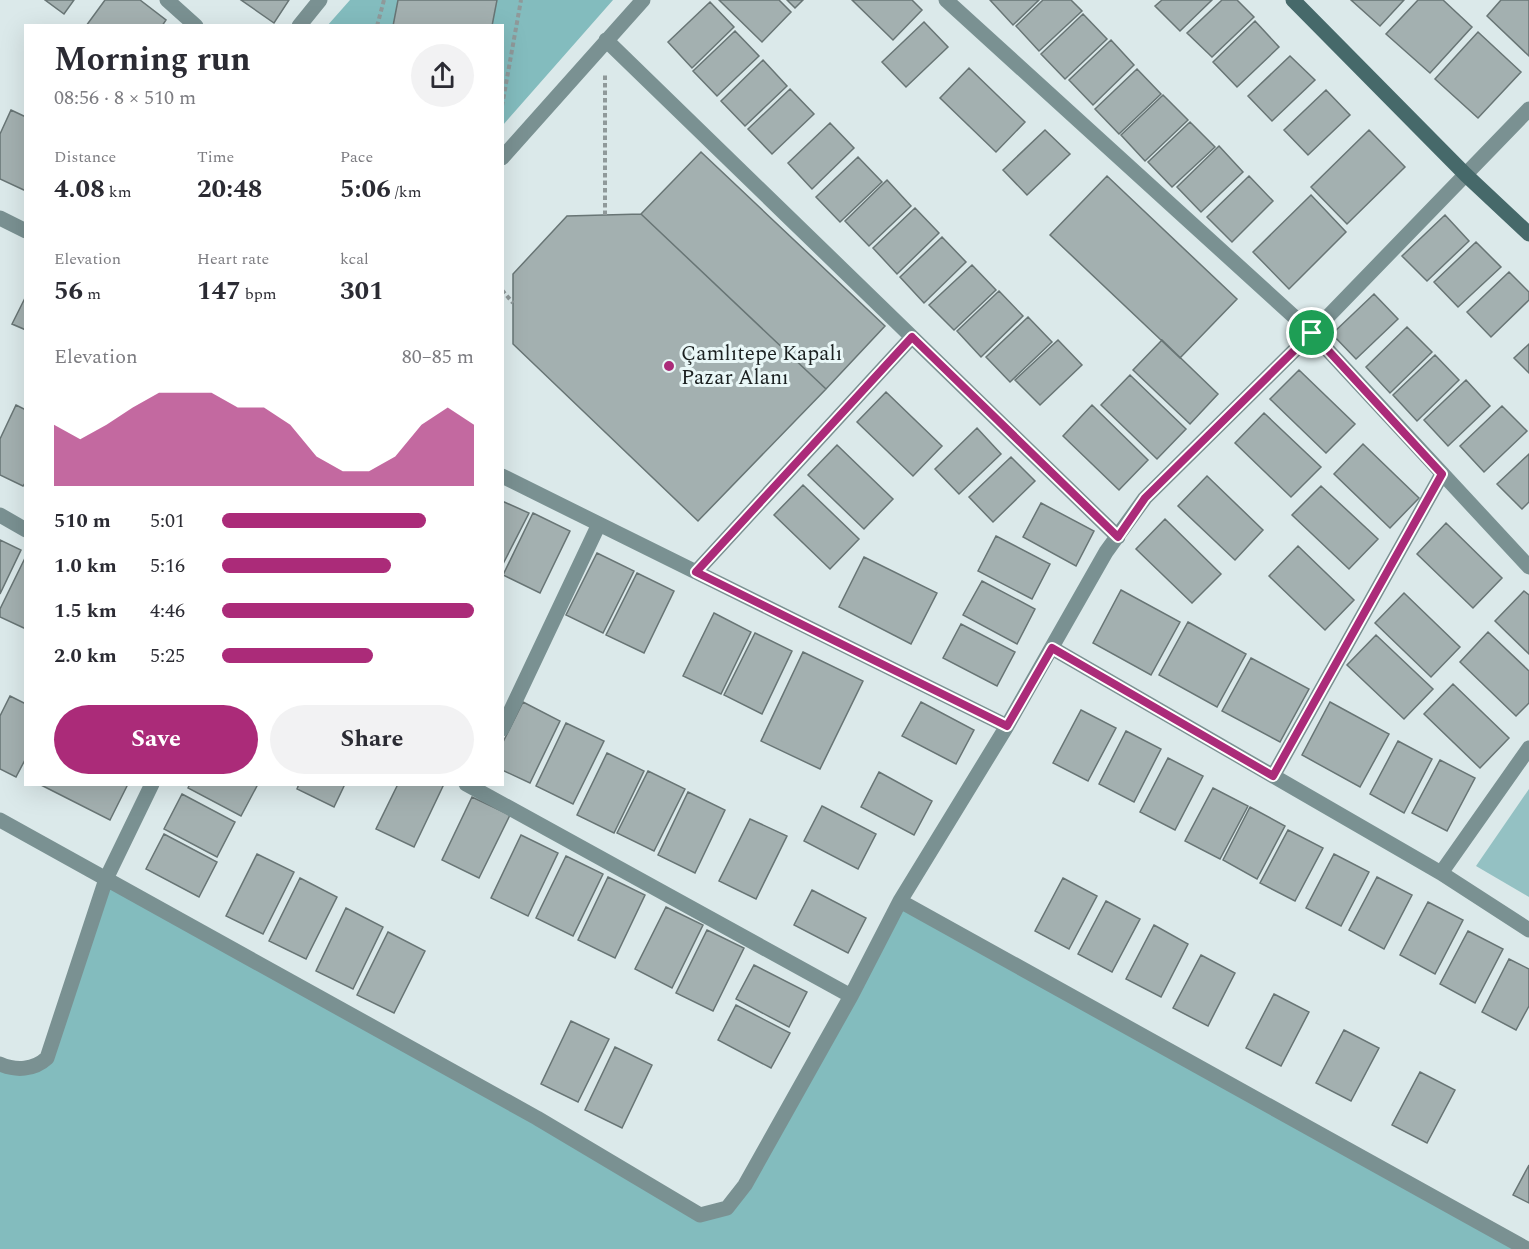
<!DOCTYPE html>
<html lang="en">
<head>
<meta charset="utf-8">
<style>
	body { margin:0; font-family:Spectral,serif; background:#f2f2f3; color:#2b2b33; height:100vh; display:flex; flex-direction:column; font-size:22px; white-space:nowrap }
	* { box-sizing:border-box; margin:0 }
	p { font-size:20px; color:#7c7c81 }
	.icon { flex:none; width:33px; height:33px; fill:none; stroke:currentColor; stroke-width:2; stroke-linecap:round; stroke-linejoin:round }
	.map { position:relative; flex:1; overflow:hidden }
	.sheet { position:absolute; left:24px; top:24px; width:480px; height:762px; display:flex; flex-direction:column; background:#fff; border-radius:0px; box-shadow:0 6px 24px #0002 }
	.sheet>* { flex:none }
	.pin { position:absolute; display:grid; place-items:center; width:51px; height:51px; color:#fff; margin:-26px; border:3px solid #fff; border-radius:50%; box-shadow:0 2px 6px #0007 }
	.round { display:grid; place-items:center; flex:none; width:63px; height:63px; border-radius:32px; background:#f2f2f3 }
	.summary { display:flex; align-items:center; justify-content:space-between; height:102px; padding:0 30px }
	h1 { font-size:33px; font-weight:700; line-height:45px }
	.figures { display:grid; grid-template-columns:repeat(3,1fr); gap:9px; height:102px; padding:6px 30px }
	.figures div { display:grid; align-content:center }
	.figures b { font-size:26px; font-weight:700 }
	.figures small { font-size:16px; font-weight:400 }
	.figures p { font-size:16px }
	.chart { height:168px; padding:12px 30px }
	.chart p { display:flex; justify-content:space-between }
	.chart svg { width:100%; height:108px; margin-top:6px; fill:#ab2b79; opacity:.7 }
	.cta { display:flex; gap:12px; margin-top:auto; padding:12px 30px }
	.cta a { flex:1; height:69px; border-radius:36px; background:#ab2b79; color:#fff; font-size:24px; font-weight:700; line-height:69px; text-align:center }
	.cta a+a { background:#f2f2f3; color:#2b2b33 }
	ul { padding:0 30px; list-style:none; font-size:20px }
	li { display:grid; grid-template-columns:96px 72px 1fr; align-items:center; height:45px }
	li i { height:15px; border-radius:8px; background:#ab2b79 }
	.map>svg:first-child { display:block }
	.green { fill:#94c1c3 }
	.forest { fill:#83bcbe }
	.building { fill:#a3b0b0; stroke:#687575; stroke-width:1.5 }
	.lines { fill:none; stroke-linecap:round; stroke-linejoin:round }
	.path { stroke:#8f999a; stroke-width:4; stroke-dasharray:4.5 3; stroke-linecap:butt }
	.street { stroke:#7a9192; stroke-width:15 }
	.secondary { stroke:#46696a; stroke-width:15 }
	.route-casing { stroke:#fff; stroke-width:12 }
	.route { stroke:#ab2b79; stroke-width:8 }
	.poi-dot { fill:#ab2b79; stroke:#e9f7f7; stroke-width:2 }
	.labels { text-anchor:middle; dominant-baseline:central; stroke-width:6; stroke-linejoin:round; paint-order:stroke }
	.poi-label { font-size:21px; fill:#1b2020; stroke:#e9f7f7; text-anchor:start }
</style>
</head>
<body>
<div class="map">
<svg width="1529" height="1249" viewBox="0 0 1529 1249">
	<rect width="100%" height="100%" fill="#dbe9ea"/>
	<!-- green -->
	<path class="green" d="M1529,789V897L1476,866Z"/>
	<!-- forest -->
	<path class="forest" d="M350,0H613L503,125L502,26H327Z
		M106,879L700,1215L727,1208L900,901L1527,1249H0V1064L37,1067Z"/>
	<!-- building -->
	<path class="building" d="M45,0H74L64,14Z
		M105,0H140L166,20L162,26H86Z
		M241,0H289L274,23Z
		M398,0H497L492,26H393Z
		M719,0H779L791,12L762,42Z
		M787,0H803L795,8Z
		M852,0H912L922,10L893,40Z
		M990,0H1039L1013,25Z
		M1043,0H1071L1082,11L1039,51L1016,26Z
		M1162,0H1212L1180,31L1155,6Z
		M1222,0H1237L1254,17L1212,57L1187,33Z
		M1351,0H1404L1380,26Z
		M1418,0H1443L1472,27L1430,73L1386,34Z
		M1501,0H1529V56L1487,16Z
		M710,2L734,27L692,68L668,42Z
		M1083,14L1107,39L1065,79L1041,54Z
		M1255,21L1279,47L1237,87L1213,62Z
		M924,22L948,47L906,87L882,62Z
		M735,31L759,56L717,96L693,71Z
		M1478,32L1521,72L1478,118L1435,79Z
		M1111,40L1134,65L1093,105L1069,80Z
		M1290,56L1315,80L1272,121L1248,96Z
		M763,60L787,86L745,126L721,101Z
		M969,68L1025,122L996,152L940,98Z
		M1137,69L1161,94L1119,134L1095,109Z
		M790,89L814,114L772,154L748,129Z
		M1326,90L1350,115L1308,155L1284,130Z
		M1163,95L1188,120L1145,161L1121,135Z
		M11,110L26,117V191L0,179V134Z
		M1190,122L1215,147L1172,187L1148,162Z
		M830,123L854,148L812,189L788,163Z
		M1045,130L1070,154L1027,195L1003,170Z
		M1369,130L1405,167L1347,224L1311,187Z
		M1219,146L1243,172L1201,212L1177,187Z
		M701,152L885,326L826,389L641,214Z
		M858,157L882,182L840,222L816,197Z
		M1107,176L1237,299L1180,358L1050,235Z
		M1249,176L1273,201L1232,242L1207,217Z
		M887,180L911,206L869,246L845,221Z
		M1311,195L1346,232L1289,289L1253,252Z
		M915,208L939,233L897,274L873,248Z
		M641,214L826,389L698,521L513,344V274L567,216Z
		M1445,215L1469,241L1427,281L1402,256Z
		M942,237L966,262L924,303L900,277Z
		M1476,242L1501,267L1458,307L1434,282Z
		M972,265L996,290L954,330L929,305Z
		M1509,272L1529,292V300L1491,337L1467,312Z
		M999,291L1023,316L981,357L957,331Z
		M1374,294L1398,319L1356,359L1332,334Z
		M26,296V330L12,324Z
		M1028,317L1052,342L1010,382L986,357Z
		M1407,327L1432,352L1390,393L1366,367Z
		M1058,340L1082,365L1040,405L1015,380Z
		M1162,340L1218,394L1190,424L1133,370Z
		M1529,344V373L1514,358Z
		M1435,355L1459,380L1417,421L1393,395Z
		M1299,370L1355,424L1326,453L1270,399Z
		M1130,375L1186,429L1157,459L1101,405Z
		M1466,380L1490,406L1448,446L1424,420Z
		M886,392L942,446L913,476L857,422Z
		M16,405L26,410V482L23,486L0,475V439Z
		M1092,405L1148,460L1119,490L1063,436Z
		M1502,406L1527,431L1484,472L1460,446Z
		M1264,413L1321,467L1291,497L1235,443Z
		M977,428L1001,454L959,494L935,469Z
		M1363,444L1419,498L1390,528L1334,474Z
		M837,445L893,499L864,529L808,475Z
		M1529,454V502L1522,509L1497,484Z
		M1011,457L1035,481L993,522L969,497Z
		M1207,476L1263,530L1235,560L1178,506Z
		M803,485L859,539L830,569L774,515Z
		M1321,486L1378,539L1349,569L1292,515Z
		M502,501L529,513L502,566Z
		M1041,503L1094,531L1076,566L1023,537Z
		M533,513L570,531L540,593L503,575Z
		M1165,519L1221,574L1192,603L1136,549Z
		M1446,523L1502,578L1473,608L1417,554Z
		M996,536L1050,564L1032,599L978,571Z
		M0,540L21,550L0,594Z
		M1298,546L1354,600L1325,630L1269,576Z
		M597,553L634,571L603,633L566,615Z
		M26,556V629L0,617V609Z
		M864,557L937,593L911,644L839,607Z
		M637,573L674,591L644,653L606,635Z
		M982,581L1035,609L1017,644L963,615Z
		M1121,590L1180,622L1151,675L1093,643Z
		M1524,591L1529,595V654L1495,621Z
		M1404,593L1460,647L1431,677L1375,623Z
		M714,613L751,632L721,694L683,676Z
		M1188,622L1246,654L1217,707L1159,675Z
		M961,624L1015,652L997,686L943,658Z
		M1488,632L1529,671V703L1516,716L1460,662Z
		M755,633L792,651L762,714L724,695Z
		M1376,635L1433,689L1404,719L1347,665Z
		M803,652L863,681L820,769L761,741Z
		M1251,658L1309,689L1280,742L1222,711Z
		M1453,684L1509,738L1480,768L1424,714Z
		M10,696L26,704V758L16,777L0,769V716Z
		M523,702L560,721L530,783L502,770V744Z
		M921,702L974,730L956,764L902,736Z
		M1330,702L1389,734L1360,787L1302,755Z
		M1081,710L1116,728L1088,781L1053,763Z
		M566,723L604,741L573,804L536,786Z
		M1126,731L1161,749L1134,802L1099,784Z
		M1398,741L1432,759L1404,813L1370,794Z
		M607,753L644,771L614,833L577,815Z
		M1168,758L1203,776L1175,830L1140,812Z
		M1440,760L1475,778L1447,831L1412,813Z
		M648,771L685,789L654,851L617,833Z
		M879,772L932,801L914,835L861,807Z
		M39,784H128L110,820Z
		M190,784H258L241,816L188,788Z
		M299,784H345L334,807L297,789Z
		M398,784H444L414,847L376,829Z
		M1213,788L1248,806L1220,859L1185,841Z
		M688,792L725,810L695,873L658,855Z
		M182,794L235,822L217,857L164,829Z
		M472,797L510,815L479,878L442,860Z
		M822,806L876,834L858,869L804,841Z
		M1250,807L1285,826L1257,879L1223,860Z
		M750,819L787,836L756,899L719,881Z
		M1288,830L1323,848L1295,901L1260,883Z
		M164,834L217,862L199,897L146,869Z
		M521,835L558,853L528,916L491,898Z
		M257,854L294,872L263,934L226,916Z
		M1334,854L1369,872L1341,926L1306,908Z
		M566,856L603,874L573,936L536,918Z
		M608,877L645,895L615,958L578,940Z
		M1377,877L1412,895L1384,949L1349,930Z
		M300,878L337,897L306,959L269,941Z
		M1063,878L1097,896L1069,949L1035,931Z
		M812,890L866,918L848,953L794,925Z
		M1106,901L1140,919L1112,972L1078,954Z
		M1428,902L1463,920L1435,974L1400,955Z
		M666,907L703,925L672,988L635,969Z
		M346,908L383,927L353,989L316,971Z
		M1154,925L1188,944L1161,997L1126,979Z
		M707,930L744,948L713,1011L676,993Z
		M1468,931L1503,949L1475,1003L1440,984Z
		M388,932L425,951L394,1013L357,995Z
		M1201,955L1235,973L1208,1026L1173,1008Z
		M1509,959L1529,969V1006L1516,1030L1482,1012Z
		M754,965L807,992L789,1027L736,999Z
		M1274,994L1309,1012L1281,1066L1246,1048Z
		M736,1005L790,1033L771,1068L718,1040Z
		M571,1021L609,1039L578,1102L541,1084Z
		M1344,1030L1379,1048L1351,1101L1316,1083Z
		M615,1047L652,1065L622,1128L585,1110Z
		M1420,1072L1455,1090L1427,1143L1392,1125Z
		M1529,1165V1203L1513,1195Z"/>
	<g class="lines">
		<!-- path -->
		<path class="path" d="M377,26L384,0
			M502,106L521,0
			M605,215V73
			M502,290L513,303"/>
		<!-- street -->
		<path class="street" d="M167,0L196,26
			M946,0L1312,333L1529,567
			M299,26L320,0
			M606,40L1118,537
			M502,158L643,0
			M0,218L26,231
			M502,476L1007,726
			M0,515L26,530
			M696,572L912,337
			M1052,648L1441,873L1529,930
			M502,729L599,524
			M1273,776L1442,474
			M466,784L851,996
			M0,820L537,1118L700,1215L727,1208L745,1185L851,996L900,901L1007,726L1106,552L1145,498L1312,333L1529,109
			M1441,873L1529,748
			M900,901L1527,1249
			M0,1064C16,1071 34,1070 47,1058L106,879L152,784"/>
		<!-- secondary -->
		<path class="secondary" d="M1293,0L1466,175L1529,234"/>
	</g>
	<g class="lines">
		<!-- route casing -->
		<g class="route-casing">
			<path id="route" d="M1312,333L1442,474L1273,776L1052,648L1007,726L696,572L912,337L1118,537L1145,498Z"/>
		</g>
		<!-- route -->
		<use href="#route" class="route"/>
	</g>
	<!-- markers -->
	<circle class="poi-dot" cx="669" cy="366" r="6"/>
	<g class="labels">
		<!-- poi labels -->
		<g class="poi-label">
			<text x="681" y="354">Çamlıtepe Kapalı<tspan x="681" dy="24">Pazar Alanı</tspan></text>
		</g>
	</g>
</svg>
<div class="pin" style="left:1312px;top:333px;background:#1e9e55"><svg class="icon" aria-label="arrive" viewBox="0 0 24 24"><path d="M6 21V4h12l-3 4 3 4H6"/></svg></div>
<section class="sheet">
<div class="summary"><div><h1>Morning run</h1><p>08:56 · 8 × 510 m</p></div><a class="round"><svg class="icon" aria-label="share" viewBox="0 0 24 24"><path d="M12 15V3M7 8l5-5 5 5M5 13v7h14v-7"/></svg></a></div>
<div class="figures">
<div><p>Distance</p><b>4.08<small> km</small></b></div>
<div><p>Time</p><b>20:48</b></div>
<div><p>Pace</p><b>5:06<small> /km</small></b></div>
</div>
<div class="figures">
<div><p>Elevation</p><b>56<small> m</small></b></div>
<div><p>Heart rate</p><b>147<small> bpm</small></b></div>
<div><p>kcal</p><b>301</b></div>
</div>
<div class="chart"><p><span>Elevation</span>80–85 m</p>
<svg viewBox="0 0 160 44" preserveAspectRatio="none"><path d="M0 44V19L10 25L20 19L30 12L40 6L50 6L60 6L70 12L80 12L90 19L100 32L110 38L120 38L130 32L140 19L150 12L160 19V44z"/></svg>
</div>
<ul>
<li><b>510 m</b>5:01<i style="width:81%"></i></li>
<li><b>1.0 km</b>5:16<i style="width:67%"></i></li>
<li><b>1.5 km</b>4:46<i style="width:100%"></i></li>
<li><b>2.0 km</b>5:25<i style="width:60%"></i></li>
</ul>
<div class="cta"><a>Save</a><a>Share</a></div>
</section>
</div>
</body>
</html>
